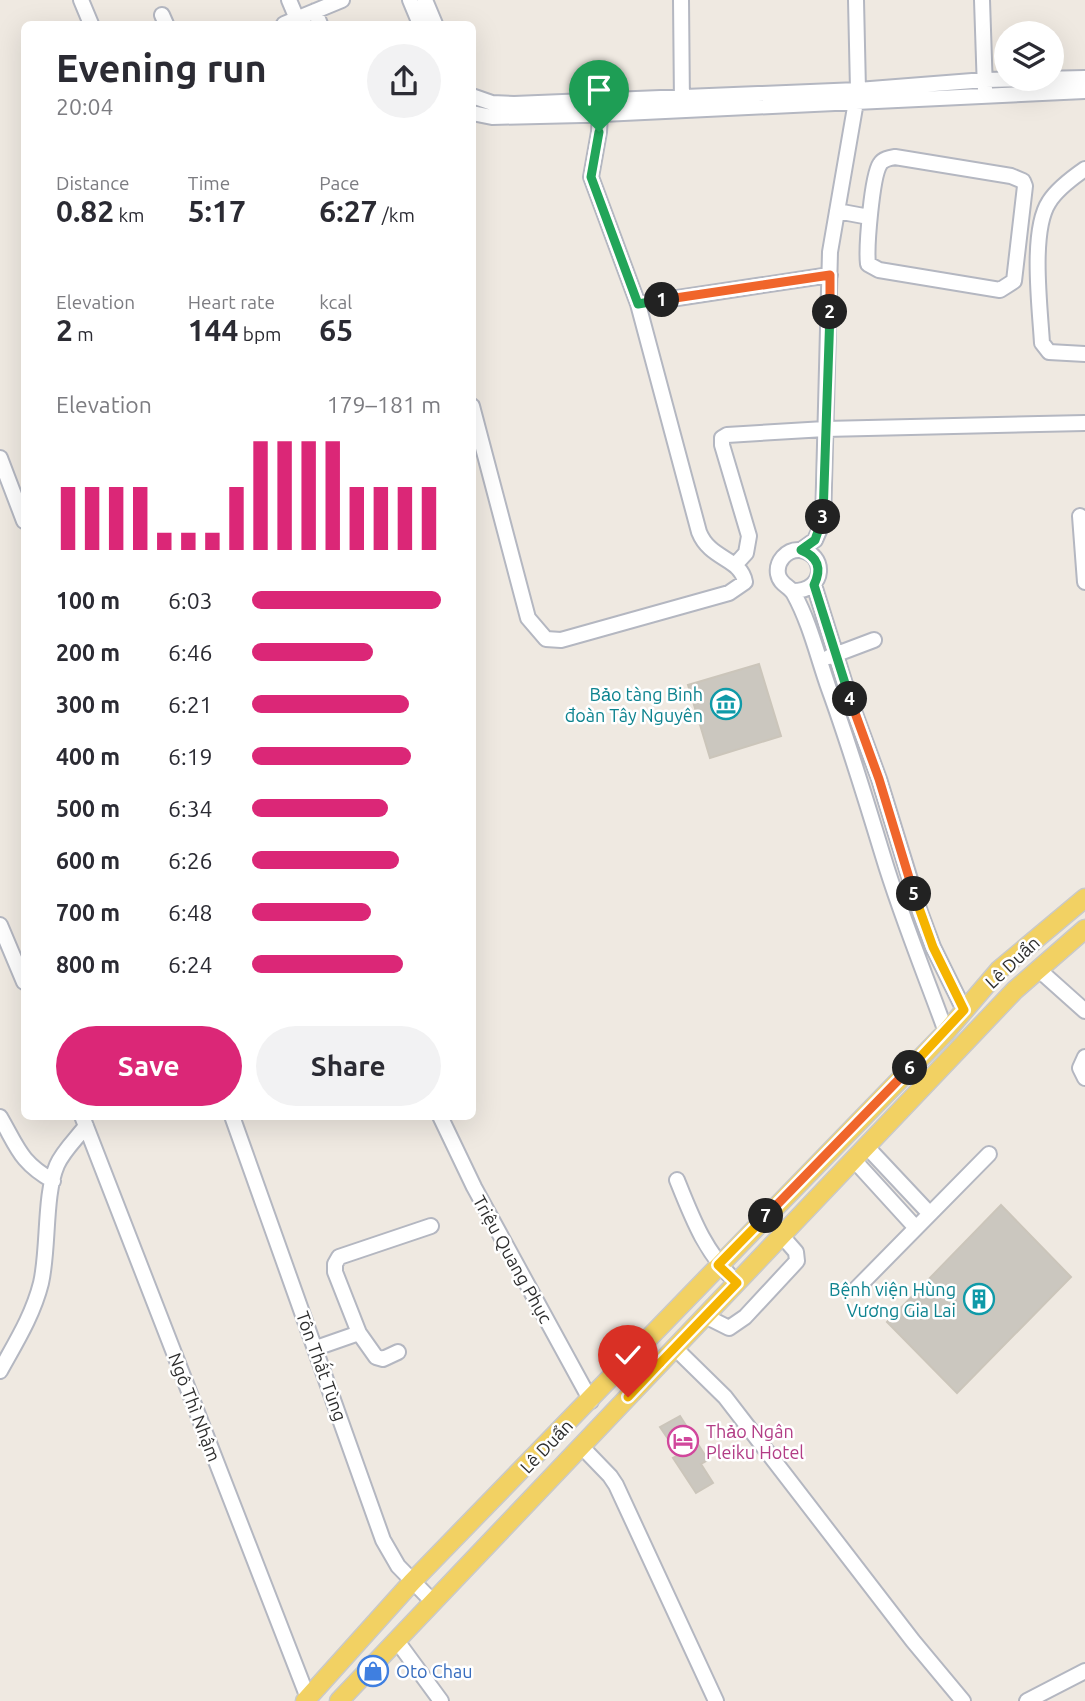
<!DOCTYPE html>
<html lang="en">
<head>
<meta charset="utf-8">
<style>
	body { margin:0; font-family:Ubuntu,sans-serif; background:#f2f2f3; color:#2b2b33; height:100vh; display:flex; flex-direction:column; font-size:26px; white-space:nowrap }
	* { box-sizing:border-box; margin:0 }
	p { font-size:23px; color:#7c7c81 }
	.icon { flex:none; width:38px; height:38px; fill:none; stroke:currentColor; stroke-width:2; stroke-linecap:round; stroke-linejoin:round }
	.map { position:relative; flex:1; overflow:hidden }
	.side { position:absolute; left:21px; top:21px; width:455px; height:1099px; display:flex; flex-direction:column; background:#fff; border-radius:10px; box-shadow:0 7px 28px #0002 }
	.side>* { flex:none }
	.controls { position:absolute; left:994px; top:21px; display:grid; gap:14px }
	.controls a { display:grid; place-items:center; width:70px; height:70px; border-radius:50%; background:#fff; box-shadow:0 7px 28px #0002; font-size:35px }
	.pin { position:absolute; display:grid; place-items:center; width:60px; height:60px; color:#fff; margin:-72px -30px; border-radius:50% 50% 50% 0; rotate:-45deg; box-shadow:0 0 7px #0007 }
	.pin .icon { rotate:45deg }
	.km { position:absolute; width:35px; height:35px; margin:-18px; border-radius:50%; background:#222; color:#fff; font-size:19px; line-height:35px; text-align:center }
	.round { display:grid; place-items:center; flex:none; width:74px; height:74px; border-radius:37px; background:#f2f2f3 }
	.overview { display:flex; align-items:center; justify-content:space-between; height:119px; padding:0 35px }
	h1 { font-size:38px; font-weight:600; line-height:52px }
	.figures { display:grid; grid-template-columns:repeat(3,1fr); gap:10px; height:119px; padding:7px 35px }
	.figures div { display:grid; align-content:center }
	.figures b { font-size:30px; font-weight:600 }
	.figures small { font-size:19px; font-weight:400 }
	.figures p { font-size:19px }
	.chart { height:196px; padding:14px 35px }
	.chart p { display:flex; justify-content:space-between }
	.chart svg { width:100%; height:126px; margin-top:7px; stroke:#db2777; stroke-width:6 }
	.primary-button { display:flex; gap:14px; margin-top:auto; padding:14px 35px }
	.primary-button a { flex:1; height:80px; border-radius:42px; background:#db2777; color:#fff; font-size:28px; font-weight:600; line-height:80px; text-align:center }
	.primary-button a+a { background:#f2f2f3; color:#2b2b33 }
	ul { padding:0 35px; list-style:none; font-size:23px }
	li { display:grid; grid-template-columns:112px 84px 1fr; align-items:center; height:52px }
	li i { height:18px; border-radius:9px; background:#db2777 }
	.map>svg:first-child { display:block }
	.building { fill:#cbc7bf; stroke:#cbc5ba; stroke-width:2 }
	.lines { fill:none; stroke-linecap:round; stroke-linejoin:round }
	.minor-casing { stroke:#b4b7c1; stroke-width:18 }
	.major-casing { stroke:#c9c9c9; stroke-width:21 }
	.minor { stroke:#fff; stroke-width:14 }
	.major { stroke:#f2d163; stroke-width:18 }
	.split-1-casing { stroke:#fff; stroke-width:14 }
	.split-2-casing { stroke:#fff; stroke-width:14 }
	.split-3-casing { stroke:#fff; stroke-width:14 }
	.split-4-casing { stroke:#fff; stroke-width:14 }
	.split-5-casing { stroke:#fff; stroke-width:14 }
	.split-6-casing { stroke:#fff; stroke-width:14 }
	.split-7-casing { stroke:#fff; stroke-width:14 }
	.split-8-casing { stroke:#fff; stroke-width:14 }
	.split-9-casing { stroke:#fff; stroke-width:14 }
	.split-1 { stroke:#22a559; stroke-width:9 }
	.split-2 { stroke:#f0652b; stroke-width:9 }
	.split-3 { stroke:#22a559; stroke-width:9 }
	.split-4 { stroke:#22a559; stroke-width:9 }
	.split-5 { stroke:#f0652b; stroke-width:9 }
	.split-6 { stroke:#f5b400; stroke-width:9 }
	.split-7 { stroke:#f0652b; stroke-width:9 }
	.split-8 { stroke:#f5b400; stroke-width:9 }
	.split-9 { stroke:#f5b400; stroke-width:9 }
	.labels { text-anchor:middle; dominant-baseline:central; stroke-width:5; stroke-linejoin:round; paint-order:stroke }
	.culture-label { font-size:18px; fill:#0d838f; stroke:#fff; text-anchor:end }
	.street-label { font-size:18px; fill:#2e2e2e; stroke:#fff }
	.hotel-label { font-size:18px; fill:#b23c85; stroke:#fff; text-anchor:start }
	.shop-label { font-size:18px; fill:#366cbe; stroke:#fff; text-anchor:start }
</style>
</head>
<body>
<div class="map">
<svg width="1085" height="1701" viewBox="0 0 1085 1701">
	<rect width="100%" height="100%" fill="#efe9e1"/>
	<!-- building -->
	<path class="building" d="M759,664L781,736L710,758L688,685Z
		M1001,1205L1071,1277L957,1393L887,1322Z
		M680,1416L708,1460L701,1464L713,1483L696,1493L673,1458L679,1455L660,1427Z"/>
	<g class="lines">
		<!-- minor casing -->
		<g class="minor-casing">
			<path id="minor" d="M81,0L91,24
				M289,0L297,19
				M410,0L420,24
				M425,0L435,24
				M681,0L682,104
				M982,0L985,90
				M315,11L320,24
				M162,15L166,24
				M284,24L342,0
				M472,96L492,103L514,104L858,90L985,80L1085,78
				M472,113L492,117L582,115L1085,91
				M895,157L1011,176L1023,181L1025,186L1014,281L1000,290L879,270L868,264C866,247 872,176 880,164C883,159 889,158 895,157Z
				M1085,169C1072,178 1057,189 1049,202C1030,231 1040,308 1042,343L1049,352L1085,354
				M837,211L869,217
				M638,304L830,275
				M472,406L528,618L546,639L561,640L729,593L745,582C741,558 710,560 699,532L638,304L591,177L599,132L601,99
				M0,458L24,521
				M1080,516L1085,582
				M801,550L815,540L823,522L830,252L858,90L856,0
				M735,565L746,553L749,536L722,445V438L727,435L825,429L1085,423
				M814,585L850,700L879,779L920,912L933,947L964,1010
				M793,591C827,591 826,553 800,550C786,549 776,562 778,574C780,585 790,586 794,594C810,623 818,658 829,689C849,744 866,800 883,856C901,916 925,974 946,1032
				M829,657L874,640
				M0,925L24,982
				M1038,969L1085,1011
				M1085,1057L1080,1068L1085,1078
				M82,1116L308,1698
				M232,1116L383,1540L398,1566L433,1602
				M440,1116L474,1187L591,1401
				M0,1117C18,1148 20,1162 53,1181
				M867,1147L930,1214
				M854,1160L916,1228
				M677,1180C693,1220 705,1252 737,1283
				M856,1289L989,1154
				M705,1316L729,1328L745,1317L797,1261L796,1252L782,1236
				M359,1333L376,1357L383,1359L398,1352
				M316,1348L359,1333L335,1272V1264L339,1257L431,1226
				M675,1348L725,1397L913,1641L963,1701
				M0,1371C16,1342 33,1315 41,1283C49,1248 44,1195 57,1165C63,1151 77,1138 86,1126
				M581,1446L610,1476L616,1485L716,1701
				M397,1641L441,1701
				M1027,1701L1085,1671"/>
		</g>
		<!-- major casing -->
		<g class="major-casing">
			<path id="major" d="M305,1701L412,1582L946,1032L999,970L1085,898
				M339,1701L1015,990L1085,929"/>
		</g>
		<!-- minor -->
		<use href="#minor" class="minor"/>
		<!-- major -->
		<use href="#major" class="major"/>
	</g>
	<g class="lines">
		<!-- split-1 casing -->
		<g class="split-1-casing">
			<path id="split-1" d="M599,132L591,177L638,304L662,300"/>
		</g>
		<!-- split-2 casing -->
		<g class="split-2-casing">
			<path id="split-2" d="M662,300L830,275V312"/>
		</g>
		<!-- split-3 casing -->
		<g class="split-3-casing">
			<path id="split-3" d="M823,517L830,312"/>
		</g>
		<!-- split-4 casing -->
		<g class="split-4-casing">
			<path id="split-4" d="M823,517L815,540L801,550C818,557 822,568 814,585L850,699"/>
		</g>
		<!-- split-5 casing -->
		<g class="split-5-casing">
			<path id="split-5" d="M850,699L879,779L914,894"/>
		</g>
		<!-- split-6 casing -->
		<g class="split-6-casing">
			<path id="split-6" d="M910,1068L964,1010L933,947L914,894"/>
		</g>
		<!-- split-7 casing -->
		<g class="split-7-casing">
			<path id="split-7" d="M766,1216L910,1068"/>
		</g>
		<!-- split-8 casing -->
		<g class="split-8-casing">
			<path id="split-8" d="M660,1363L737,1283L718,1265L766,1216"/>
		</g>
		<!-- split-9 casing -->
		<g class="split-9-casing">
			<path id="split-9" d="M628,1397L660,1363"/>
		</g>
		<!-- split-1 -->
		<use href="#split-1" class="split-1"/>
		<!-- split-2 -->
		<use href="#split-2" class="split-2"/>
		<!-- split-3 -->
		<use href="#split-3" class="split-3"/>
		<!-- split-4 -->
		<use href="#split-4" class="split-4"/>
		<!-- split-5 -->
		<use href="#split-5" class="split-5"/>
		<!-- split-6 -->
		<use href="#split-6" class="split-6"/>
		<!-- split-7 -->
		<use href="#split-7" class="split-7"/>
		<!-- split-8 -->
		<use href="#split-8" class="split-8"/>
		<!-- split-9 -->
		<use href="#split-9" class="split-9"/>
	</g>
	<!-- icons -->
	<defs>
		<g id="museum-ring" transform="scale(1.575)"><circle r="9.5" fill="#fff" stroke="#0f9aa8" stroke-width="1.5"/><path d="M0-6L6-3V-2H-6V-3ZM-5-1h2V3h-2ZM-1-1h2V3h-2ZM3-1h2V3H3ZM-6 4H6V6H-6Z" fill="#0f9aa8"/></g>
		<g id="building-ring" transform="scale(1.575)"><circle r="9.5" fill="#fff" stroke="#0f9aa8" stroke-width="1.5"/><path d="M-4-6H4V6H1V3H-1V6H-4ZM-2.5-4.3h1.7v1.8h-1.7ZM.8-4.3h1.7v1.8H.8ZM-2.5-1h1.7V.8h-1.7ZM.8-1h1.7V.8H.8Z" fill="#0f9aa8"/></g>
		<g id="hotel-ring" transform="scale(1.575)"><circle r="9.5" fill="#fff" stroke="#d1479c" stroke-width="1.5"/><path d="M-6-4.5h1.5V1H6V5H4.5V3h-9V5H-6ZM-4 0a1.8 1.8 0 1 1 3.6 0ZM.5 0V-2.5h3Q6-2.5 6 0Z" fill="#d1479c"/></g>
		<g id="shop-ring" transform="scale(1.575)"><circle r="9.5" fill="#fff" stroke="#3f7fe0" stroke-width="1.5"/><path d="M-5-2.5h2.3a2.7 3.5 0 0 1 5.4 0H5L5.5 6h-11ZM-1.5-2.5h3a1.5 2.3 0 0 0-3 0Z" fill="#3f7fe0"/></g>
	</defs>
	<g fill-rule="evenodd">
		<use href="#museum-ring" x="726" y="704"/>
		<use href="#building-ring" x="979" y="1299"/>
		<use href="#hotel-ring" x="683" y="1441"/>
		<use href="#shop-ring" x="373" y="1671"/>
	</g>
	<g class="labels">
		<!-- culture labels -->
		<g class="culture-label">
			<text x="703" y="694">Bảo tàng Binh<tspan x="703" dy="21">đoàn Tây Nguyên</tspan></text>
			<text x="956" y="1289">Bệnh viện Hùng<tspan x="956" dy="21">Vương Gia Lai</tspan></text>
		</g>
		<!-- street labels -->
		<g class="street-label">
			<text transform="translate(1012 962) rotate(-43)">Lê Duẩn</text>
			<text transform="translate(513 1259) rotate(61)">Triệu Quang Phục</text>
			<text transform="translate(322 1366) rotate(70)">Tôn Thất Tùng</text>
			<text transform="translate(195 1407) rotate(69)">Ngô Thì Nhậm</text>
			<text transform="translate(546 1446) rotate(-46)">Lê Duẩn</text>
		</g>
		<!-- hotel labels -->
		<g class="hotel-label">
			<text x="706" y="1431">Thảo Ngân<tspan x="706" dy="21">Pleiku Hotel</tspan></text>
		</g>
		<!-- shop labels -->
		<g class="shop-label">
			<text x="396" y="1671">Oto Chau</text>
		</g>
	</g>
</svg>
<div class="controls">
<a><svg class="icon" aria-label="layers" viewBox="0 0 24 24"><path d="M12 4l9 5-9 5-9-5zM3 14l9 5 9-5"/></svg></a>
</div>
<div class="pin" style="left:599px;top:132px;background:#1e9e55"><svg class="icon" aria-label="arrive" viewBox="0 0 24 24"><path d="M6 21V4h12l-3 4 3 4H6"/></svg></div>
<div class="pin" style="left:628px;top:1397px;background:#d93025"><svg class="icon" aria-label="check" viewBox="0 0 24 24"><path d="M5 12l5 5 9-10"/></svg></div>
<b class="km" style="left:662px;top:300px">1</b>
<b class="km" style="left:830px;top:312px">2</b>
<b class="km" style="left:823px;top:517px">3</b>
<b class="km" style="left:850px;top:699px">4</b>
<b class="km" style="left:914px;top:894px">5</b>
<b class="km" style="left:910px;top:1068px">6</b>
<b class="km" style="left:766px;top:1216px">7</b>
<section class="side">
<div class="overview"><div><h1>Evening run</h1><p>20:04</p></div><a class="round"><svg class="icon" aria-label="share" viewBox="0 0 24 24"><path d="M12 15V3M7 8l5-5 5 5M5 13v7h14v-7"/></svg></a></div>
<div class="figures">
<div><p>Distance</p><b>0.82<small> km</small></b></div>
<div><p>Time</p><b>5:17</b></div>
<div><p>Pace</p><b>6:27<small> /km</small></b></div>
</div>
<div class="figures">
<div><p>Elevation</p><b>2<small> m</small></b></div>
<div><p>Heart rate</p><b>144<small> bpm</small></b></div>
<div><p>kcal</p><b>65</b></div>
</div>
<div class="chart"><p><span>Elevation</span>179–181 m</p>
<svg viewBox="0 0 160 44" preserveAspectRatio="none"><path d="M5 44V22M15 44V22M25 44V22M35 44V22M45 44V38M55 44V38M65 44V38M75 44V22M85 44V6M95 44V6M105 44V6M115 44V6M125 44V22M135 44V22M145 44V22M155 44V22"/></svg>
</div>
<ul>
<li><b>100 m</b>6:03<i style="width:100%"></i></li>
<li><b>200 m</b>6:46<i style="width:64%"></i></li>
<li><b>300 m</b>6:21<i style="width:83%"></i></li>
<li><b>400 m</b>6:19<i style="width:84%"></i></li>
<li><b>500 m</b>6:34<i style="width:72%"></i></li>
<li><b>600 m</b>6:26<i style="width:78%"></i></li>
<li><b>700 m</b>6:48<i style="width:63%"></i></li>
<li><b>800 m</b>6:24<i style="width:80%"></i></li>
</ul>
<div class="primary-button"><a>Save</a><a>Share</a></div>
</section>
</div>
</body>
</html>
